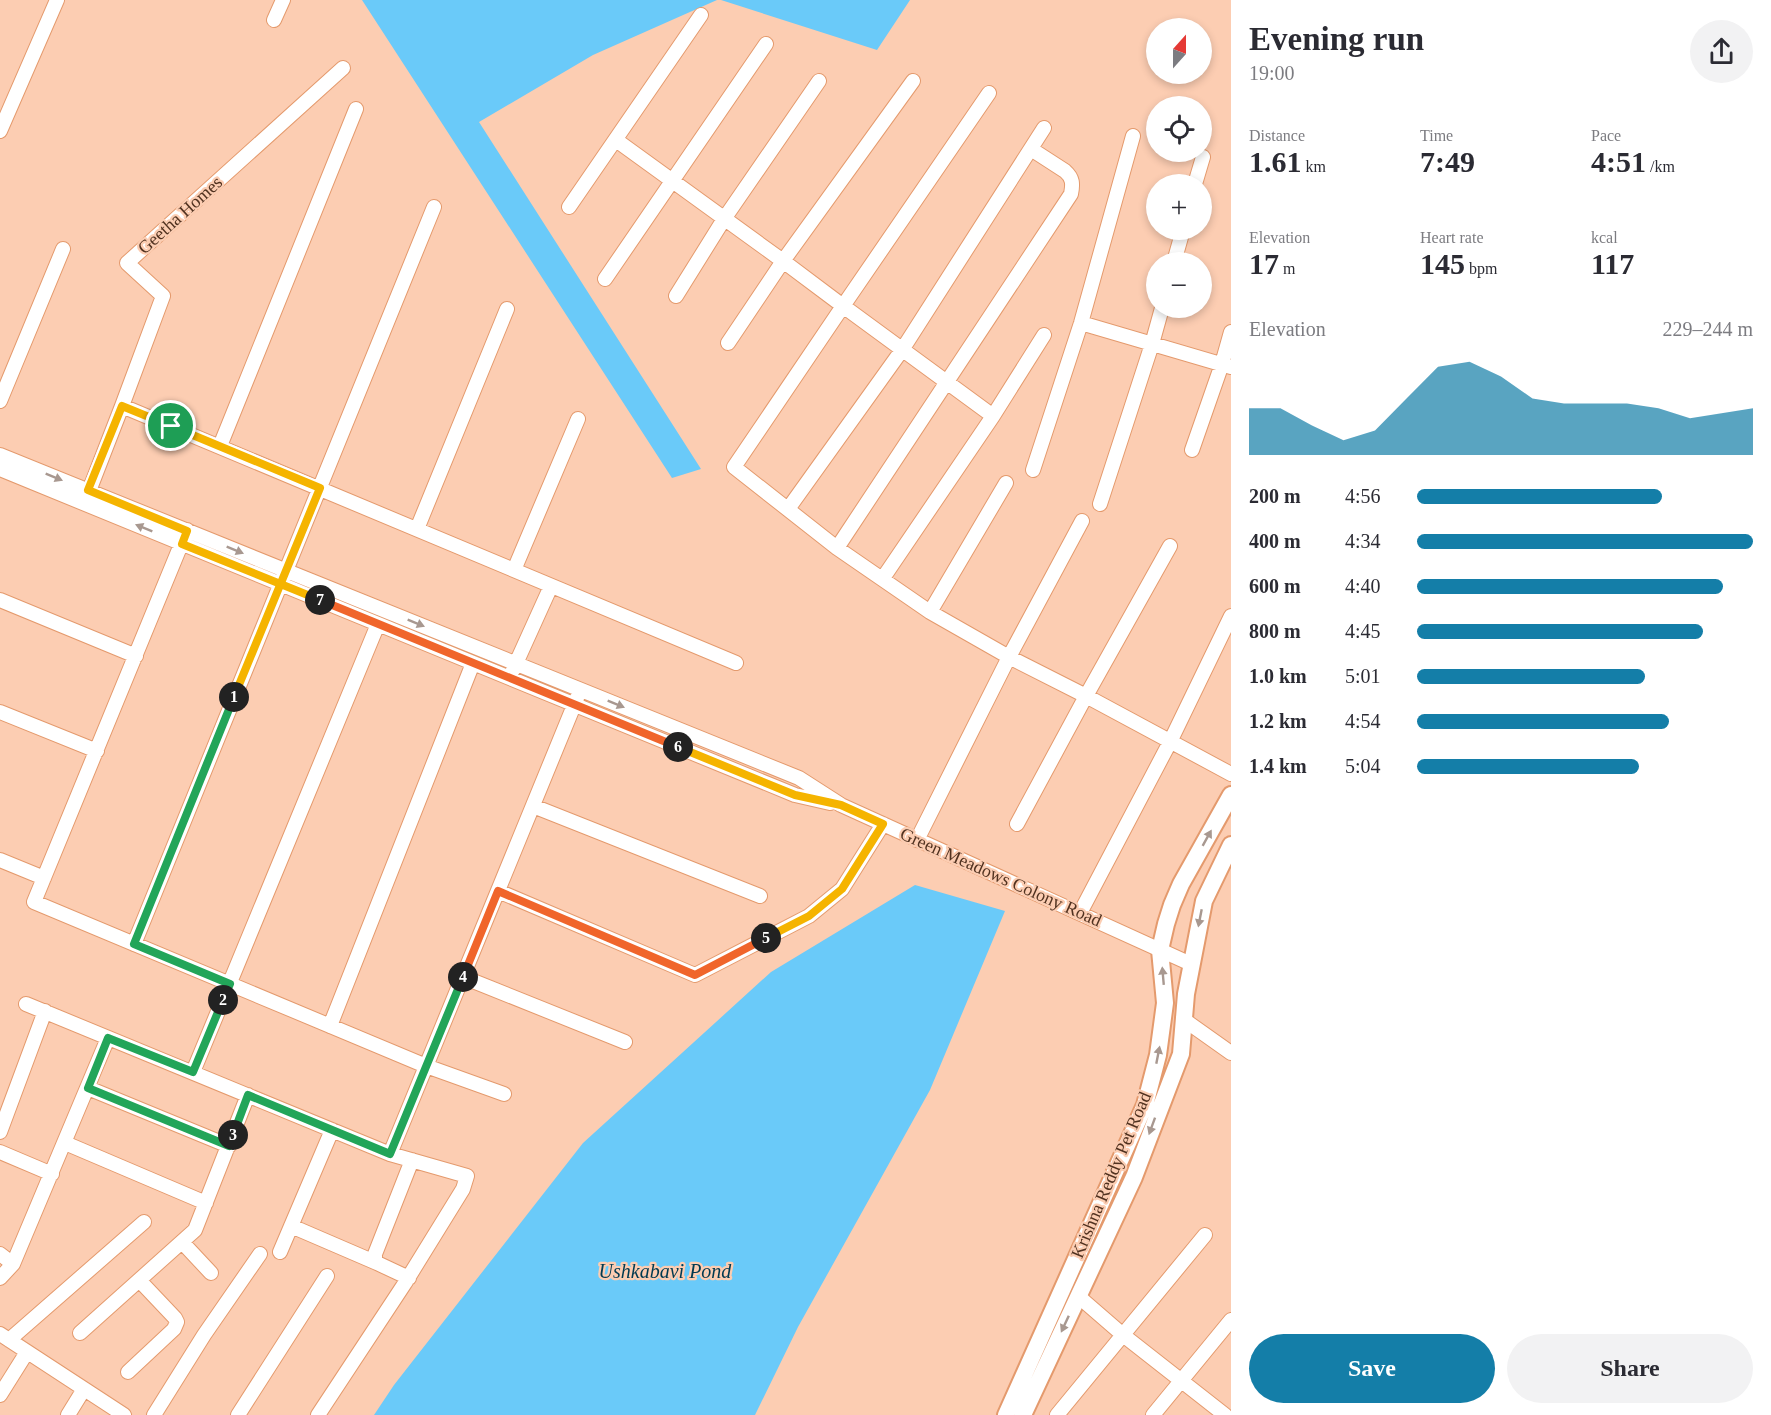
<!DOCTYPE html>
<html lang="en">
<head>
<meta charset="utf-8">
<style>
	body { margin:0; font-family:Georgia,serif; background:#f2f2f3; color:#2b2b33; height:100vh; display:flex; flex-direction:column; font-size:22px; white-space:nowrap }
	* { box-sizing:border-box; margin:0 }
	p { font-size:20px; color:#7c7c81 }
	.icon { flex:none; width:33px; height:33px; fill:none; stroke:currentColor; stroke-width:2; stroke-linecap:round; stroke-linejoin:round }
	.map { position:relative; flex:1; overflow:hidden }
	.details { display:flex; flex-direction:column; background:#fff; width:540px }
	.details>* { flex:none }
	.needle { width:39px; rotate:21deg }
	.fabs { position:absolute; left:1146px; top:18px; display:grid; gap:12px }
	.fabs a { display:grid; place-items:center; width:66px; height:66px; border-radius:50%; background:#fff; box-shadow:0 3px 9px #0003; font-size:30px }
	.pin { position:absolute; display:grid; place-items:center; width:51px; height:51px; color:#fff; margin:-26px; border:3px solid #fff; border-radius:50%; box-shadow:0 2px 6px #0007 }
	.km { position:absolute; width:30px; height:30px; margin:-15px; border-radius:50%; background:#222; color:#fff; font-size:16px; line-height:30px; text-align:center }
	.round { display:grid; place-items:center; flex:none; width:63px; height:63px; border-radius:32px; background:#f2f2f3 }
	.head { display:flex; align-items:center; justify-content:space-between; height:102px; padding:0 18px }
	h1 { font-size:33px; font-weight:700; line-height:45px }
	.metrics { display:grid; grid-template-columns:repeat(3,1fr); gap:9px; height:102px; padding:6px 18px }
	.metrics div { display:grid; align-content:center }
	.metrics b { font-size:30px; font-weight:700 }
	.metrics small { font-size:16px; font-weight:400 }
	.metrics p { font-size:16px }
	.chart { height:168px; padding:12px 18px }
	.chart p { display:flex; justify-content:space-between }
	.chart svg { width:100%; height:108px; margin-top:6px; fill:#147ea8; opacity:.7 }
	.primary-button { display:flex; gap:12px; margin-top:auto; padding:12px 18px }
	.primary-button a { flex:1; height:69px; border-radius:36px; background:#147ea8; color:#fff; font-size:24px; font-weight:700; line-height:69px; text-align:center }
	.primary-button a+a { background:#f2f2f3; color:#2b2b33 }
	ul { padding:0 18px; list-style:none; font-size:20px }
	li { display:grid; grid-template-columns:96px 72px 1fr; align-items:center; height:45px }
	li i { height:15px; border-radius:8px; background:#147ea8 }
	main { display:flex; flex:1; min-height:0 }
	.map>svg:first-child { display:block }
	.water { fill:#6acaf9 }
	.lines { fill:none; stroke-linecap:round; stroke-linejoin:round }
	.minor-casing { stroke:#e49a6d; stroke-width:16 }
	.major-casing { stroke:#e49a6d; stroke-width:20 }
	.minor { stroke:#fff; stroke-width:14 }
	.major { stroke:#fff; stroke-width:16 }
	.oneway { fill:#a89890 }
	.split-1-casing { stroke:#fff; stroke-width:12 }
	.split-2-casing { stroke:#fff; stroke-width:12 }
	.split-3-casing { stroke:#fff; stroke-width:12 }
	.split-4-casing { stroke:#fff; stroke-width:12 }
	.split-5-casing { stroke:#fff; stroke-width:12 }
	.split-6-casing { stroke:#fff; stroke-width:12 }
	.split-7-casing { stroke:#fff; stroke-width:12 }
	.split-8-casing { stroke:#fff; stroke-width:12 }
	.split-1 { stroke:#f5b400; stroke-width:8 }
	.split-2 { stroke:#22a559; stroke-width:8 }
	.split-3 { stroke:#22a559; stroke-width:8 }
	.split-4 { stroke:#22a559; stroke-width:8 }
	.split-5 { stroke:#f0652b; stroke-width:8 }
	.split-6 { stroke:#f5b400; stroke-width:8 }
	.split-7 { stroke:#f0652b; stroke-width:8 }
	.split-8 { stroke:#f5b400; stroke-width:8 }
	.labels { text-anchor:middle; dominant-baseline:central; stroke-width:4.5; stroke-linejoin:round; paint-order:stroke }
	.street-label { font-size:18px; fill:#513220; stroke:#fccdb2 }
	.water-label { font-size:20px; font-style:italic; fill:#003a51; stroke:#fccdb2 }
</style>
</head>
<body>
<main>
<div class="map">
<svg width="1231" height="1415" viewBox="0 0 1231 1415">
	<rect width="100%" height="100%" fill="#fccdb2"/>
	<!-- water -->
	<path class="water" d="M362,0H717L593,55L479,122L701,469L672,478Z
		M721,0H910L877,50Z
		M915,885L1005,911L930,1090L798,1327L755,1415H374L394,1385L583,1143L771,972Z"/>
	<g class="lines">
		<!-- minor casing -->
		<g class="minor-casing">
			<path id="minor" d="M274,20L283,0
				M989,93L843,306L993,416
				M0,131L57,0
				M616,140L783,261L843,306L734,467L837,548L930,612L1009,657L1086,696L1231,774
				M1195,184L1203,157
				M569,207L701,15
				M1174,262L1183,230
				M605,279L766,44
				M676,296L724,219L819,81
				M1081,323L1231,367
				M728,343L783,261L913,81
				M0,401L63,249
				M122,406L736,663
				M220,446L356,109
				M1192,450L1222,364L1231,332
				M0,455L799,778L841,805L1191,964
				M0,469L795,795L830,803
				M1033,470L1081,323L1133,136
				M89,491L122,406L163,296L127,263L343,68
				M1100,504L1152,344L1162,308
				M788,509L902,350L1044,128
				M417,529L507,309
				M187,530L34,902L426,1066L504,1094
				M837,548L1071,194C1073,184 1073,178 1065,171L1031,149
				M514,570L578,419
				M883,578L993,416L1044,335
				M0,600L136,656
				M930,612L1006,483
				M513,670L551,586
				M0,712L97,751
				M533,806L760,896
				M1017,824L1086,696L1170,546
				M917,840L1009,657L1082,521
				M0,860L44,878
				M498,891L695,975L809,916L842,889L883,824
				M1080,913L1170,742L1231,616
				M134,944L434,207
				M463,977L625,1042
				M26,1004L390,1154L467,1176L463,1189L405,1283L318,1415
				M1183,1019L1231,1053
				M330,1026L473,663
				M193,1072L378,624
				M88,1088L229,1146
				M0,1132L45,1011
				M65,1143L206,1203
				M0,1152L52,1174
				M390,1154L577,698
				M291,1226L377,1263
				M182,1242L211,1273
				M280,1252L332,1130
				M0,1254L13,1264
				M0,1278L13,1264L108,1038
				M409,1278L377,1263L375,1259V1254L412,1160
				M1078,1296L1123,1335L1225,1415
				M80,1333L195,1230L248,1095
				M0,1334L124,1415
				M9,1340L144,1222
				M128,1372L174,1329L177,1322L175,1318L139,1280
				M0,1395L27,1352
				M68,1415L84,1389
				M154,1415L204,1335L260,1254
				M238,1415L327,1276
				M1057,1415L1205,1235
				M1153,1415L1231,1320"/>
		</g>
		<!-- major casing -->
		<g class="major-casing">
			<path id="major" d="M1006,1415L1145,1105L1158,1055L1165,1003L1160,950L1166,924L1172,905L1181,884L1231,795
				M1023,1415L1134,1177L1181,1054L1186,994L1204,901L1231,845"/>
		</g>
		<!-- minor -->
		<use href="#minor" class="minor"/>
		<!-- major -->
		<use href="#major" class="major"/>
	</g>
	<!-- one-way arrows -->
	<defs><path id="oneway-solid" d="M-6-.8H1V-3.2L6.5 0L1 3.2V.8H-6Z" transform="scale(1.5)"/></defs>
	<g class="oneway">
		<use href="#oneway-solid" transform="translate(54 477) rotate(22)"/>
		<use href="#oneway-solid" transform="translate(144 528) rotate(-158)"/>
		<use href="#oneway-solid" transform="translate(235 550) rotate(22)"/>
		<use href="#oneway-solid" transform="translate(416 623) rotate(22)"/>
		<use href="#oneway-solid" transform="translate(616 704) rotate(22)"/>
		<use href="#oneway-solid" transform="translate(1207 838) rotate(-61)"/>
		<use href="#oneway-solid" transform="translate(1200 918) rotate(101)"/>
		<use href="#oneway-solid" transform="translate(1163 976) rotate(-95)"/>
		<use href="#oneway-solid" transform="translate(1158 1055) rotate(-79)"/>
		<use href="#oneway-solid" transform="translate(1152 1126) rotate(110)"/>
		<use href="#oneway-solid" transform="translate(1065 1324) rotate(115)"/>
	</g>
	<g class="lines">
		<!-- split-1 casing -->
		<g class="split-1-casing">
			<path id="split-1" d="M171,426L320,488L234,697"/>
		</g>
		<!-- split-2 casing -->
		<g class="split-2-casing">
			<path id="split-2" d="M223,1000L230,984L134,944L234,697"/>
		</g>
		<!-- split-3 casing -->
		<g class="split-3-casing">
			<path id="split-3" d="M223,1000L193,1072L108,1038L88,1088L229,1146L233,1135"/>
		</g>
		<!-- split-4 casing -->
		<g class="split-4-casing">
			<path id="split-4" d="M233,1135L248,1095L390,1154L463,977"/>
		</g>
		<!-- split-5 casing -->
		<g class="split-5-casing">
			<path id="split-5" d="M463,977L498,891L695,975L766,938"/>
		</g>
		<!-- split-6 casing -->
		<g class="split-6-casing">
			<path id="split-6" d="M678,747L795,795L841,805L883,824L842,889L809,916L766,938"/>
		</g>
		<!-- split-7 casing -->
		<g class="split-7-casing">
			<path id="split-7" d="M320,600L678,747"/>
		</g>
		<!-- split-8 casing -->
		<g class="split-8-casing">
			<path id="split-8" d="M171,426L122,406L88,490L187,531L182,544L320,600"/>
		</g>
		<!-- split-1 -->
		<use href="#split-1" class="split-1"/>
		<!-- split-2 -->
		<use href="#split-2" class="split-2"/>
		<!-- split-3 -->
		<use href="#split-3" class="split-3"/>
		<!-- split-4 -->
		<use href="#split-4" class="split-4"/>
		<!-- split-5 -->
		<use href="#split-5" class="split-5"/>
		<!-- split-6 -->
		<use href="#split-6" class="split-6"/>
		<!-- split-7 -->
		<use href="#split-7" class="split-7"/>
		<!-- split-8 -->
		<use href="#split-8" class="split-8"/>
	</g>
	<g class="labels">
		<!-- street labels -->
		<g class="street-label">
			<text transform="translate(180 215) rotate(-42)">Geetha Homes</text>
			<text transform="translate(1001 877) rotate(24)">Green Meadows Colony Road</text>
			<text transform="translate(1111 1175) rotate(-67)">Krishna Reddy Pet Road</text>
		</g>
		<!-- water labels -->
		<g class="water-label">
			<text x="665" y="1271">Ushkabavi Pond</text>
		</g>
	</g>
</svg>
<div class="fabs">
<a><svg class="needle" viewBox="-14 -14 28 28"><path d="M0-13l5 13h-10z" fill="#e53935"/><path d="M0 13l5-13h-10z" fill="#7c7c81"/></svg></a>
<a><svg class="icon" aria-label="locate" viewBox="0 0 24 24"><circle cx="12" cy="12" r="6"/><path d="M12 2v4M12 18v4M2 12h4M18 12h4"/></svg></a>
<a>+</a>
<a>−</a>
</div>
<div class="pin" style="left:171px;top:426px;background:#1e9e55"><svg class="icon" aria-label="arrive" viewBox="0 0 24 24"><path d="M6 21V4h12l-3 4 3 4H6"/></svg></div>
<b class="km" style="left:234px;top:697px">1</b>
<b class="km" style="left:223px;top:1000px">2</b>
<b class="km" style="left:233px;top:1135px">3</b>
<b class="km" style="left:463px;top:977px">4</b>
<b class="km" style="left:766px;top:938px">5</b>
<b class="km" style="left:678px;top:747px">6</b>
<b class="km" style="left:320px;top:600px">7</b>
</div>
<section class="details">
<div class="head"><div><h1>Evening run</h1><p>19:00</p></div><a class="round"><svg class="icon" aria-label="share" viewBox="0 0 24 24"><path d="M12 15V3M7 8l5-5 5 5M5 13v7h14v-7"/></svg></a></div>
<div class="metrics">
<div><p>Distance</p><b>1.61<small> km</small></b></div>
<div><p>Time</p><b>7:49</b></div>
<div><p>Pace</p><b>4:51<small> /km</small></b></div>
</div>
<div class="metrics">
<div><p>Elevation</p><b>17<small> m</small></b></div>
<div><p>Heart rate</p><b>145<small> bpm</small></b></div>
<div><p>kcal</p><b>117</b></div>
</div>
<div class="chart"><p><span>Elevation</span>229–244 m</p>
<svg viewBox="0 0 160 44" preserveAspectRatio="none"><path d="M0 44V25L10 25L20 32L30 38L40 34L50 21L60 8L70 6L80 12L90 21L100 23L110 23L120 23L130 25L140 29L150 27L160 25V44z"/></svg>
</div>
<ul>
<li><b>200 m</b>4:56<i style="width:73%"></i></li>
<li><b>400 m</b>4:34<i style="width:100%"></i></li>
<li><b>600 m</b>4:40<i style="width:91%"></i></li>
<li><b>800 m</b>4:45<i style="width:85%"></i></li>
<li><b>1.0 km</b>5:01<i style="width:68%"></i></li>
<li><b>1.2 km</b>4:54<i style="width:75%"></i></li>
<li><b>1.4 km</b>5:04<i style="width:66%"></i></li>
</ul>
<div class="primary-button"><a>Save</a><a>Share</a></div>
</section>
</main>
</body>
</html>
